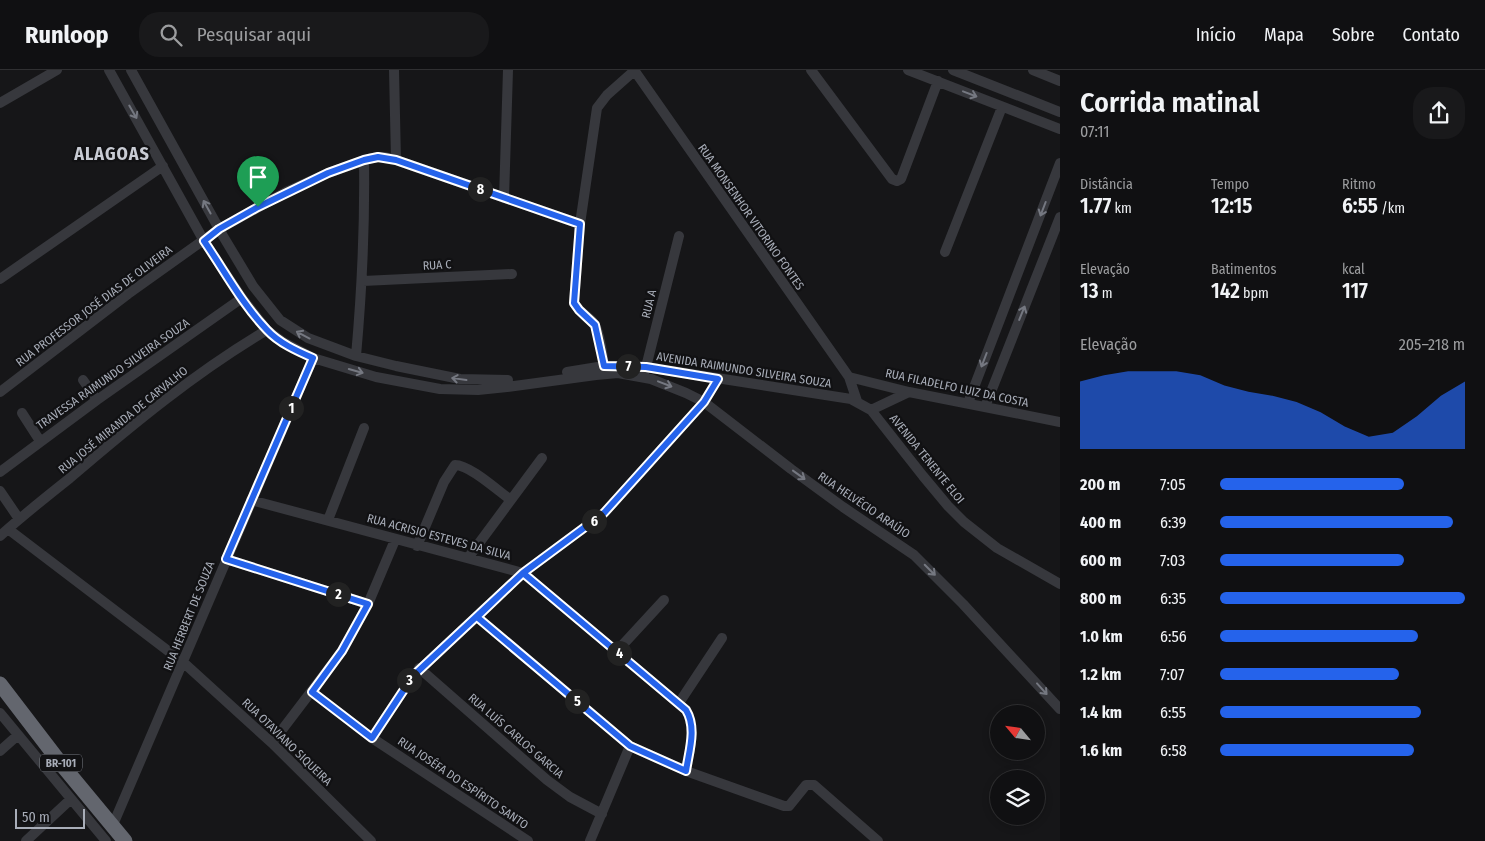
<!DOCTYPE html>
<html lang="pt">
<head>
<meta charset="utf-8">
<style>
	body { margin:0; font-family:"Fira Sans Condensed",sans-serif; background:#19191b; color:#f1f3f6; height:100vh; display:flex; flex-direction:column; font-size:19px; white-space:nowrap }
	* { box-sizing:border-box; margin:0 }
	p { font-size:16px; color:#9c9d9f }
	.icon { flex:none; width:28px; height:28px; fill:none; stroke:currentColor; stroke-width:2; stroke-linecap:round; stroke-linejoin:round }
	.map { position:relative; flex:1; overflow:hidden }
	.panel { display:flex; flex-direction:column; background:#101012; width:425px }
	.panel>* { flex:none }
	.needle { width:32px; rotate:299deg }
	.controls { position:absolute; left:990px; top:635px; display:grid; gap:10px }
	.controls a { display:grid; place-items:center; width:55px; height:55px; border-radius:50%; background:#101012; box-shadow:0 2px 8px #0003,0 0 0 1px #303032; font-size:25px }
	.scale { position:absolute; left:15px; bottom:12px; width:70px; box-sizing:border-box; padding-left:5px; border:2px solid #a8adb8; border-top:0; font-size:14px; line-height:18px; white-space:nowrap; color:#a8adb8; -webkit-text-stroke:4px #111113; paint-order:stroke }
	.pin { position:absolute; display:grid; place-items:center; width:42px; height:42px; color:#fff; margin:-51px -21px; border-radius:50% 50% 50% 0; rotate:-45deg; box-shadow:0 0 5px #0007 }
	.pin .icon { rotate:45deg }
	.km { position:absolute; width:25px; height:25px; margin:-12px; border-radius:50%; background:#222; color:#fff; font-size:14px; line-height:25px; text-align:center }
	.round { display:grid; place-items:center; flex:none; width:52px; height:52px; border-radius:20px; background:#19191b }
	.summary { display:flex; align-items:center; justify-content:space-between; height:85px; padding:0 20px }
	h1 { font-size:28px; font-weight:600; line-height:38px }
	.metrics { display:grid; grid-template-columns:repeat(3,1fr); gap:8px; height:85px; padding:5px 20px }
	.metrics div { display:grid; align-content:center }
	.metrics b { font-size:21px; font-weight:600 }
	.metrics small { font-size:14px; font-weight:400 }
	.metrics p { font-size:14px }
	.chart { height:140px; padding:10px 20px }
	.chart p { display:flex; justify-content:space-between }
	.chart svg { width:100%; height:90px; margin-top:5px; fill:#2563eb; opacity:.7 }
	ul { padding:0 20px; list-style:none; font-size:16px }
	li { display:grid; grid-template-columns:80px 60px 1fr; align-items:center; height:38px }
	li i { height:12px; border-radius:6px; background:#2563eb }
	header { display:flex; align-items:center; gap:30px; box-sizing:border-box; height:70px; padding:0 25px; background:#101012; border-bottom:1px solid #303032 }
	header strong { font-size:24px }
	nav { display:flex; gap:28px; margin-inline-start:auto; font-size:18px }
	.search { width:350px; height:45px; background:#19191b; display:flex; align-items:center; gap:12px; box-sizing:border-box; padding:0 18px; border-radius:20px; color:#9c9d9f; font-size:19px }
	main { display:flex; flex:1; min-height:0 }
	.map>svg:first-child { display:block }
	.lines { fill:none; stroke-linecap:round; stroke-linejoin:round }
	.minor { stroke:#37383d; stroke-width:10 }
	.highway { stroke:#63666e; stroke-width:15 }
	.oneway { stroke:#757881 }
	.route-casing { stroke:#fff; stroke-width:10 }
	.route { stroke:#2563eb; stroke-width:6 }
	.labels { text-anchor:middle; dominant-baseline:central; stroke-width:4.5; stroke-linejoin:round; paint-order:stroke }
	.shield { fill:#111113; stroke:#7b7e86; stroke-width:1 }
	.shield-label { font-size:11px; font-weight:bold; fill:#a8adb8 }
	.street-label { font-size:12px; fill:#a8adb8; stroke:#111113 }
	.district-label { font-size:18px; font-weight:bold; letter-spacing:1px; fill:#c9ccd4; stroke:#111113 }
</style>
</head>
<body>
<header>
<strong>Runloop</strong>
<div class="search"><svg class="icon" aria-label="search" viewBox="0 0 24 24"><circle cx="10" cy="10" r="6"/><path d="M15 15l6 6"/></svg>Pesquisar aqui</div>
<nav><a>Início</a><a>Mapa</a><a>Sobre</a><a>Contato</a></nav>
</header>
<main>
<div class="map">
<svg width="1060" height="771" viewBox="0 0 1060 771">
	<rect width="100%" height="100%" fill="#161618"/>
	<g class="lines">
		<!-- minor -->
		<path class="minor" d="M109,0L204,171L242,228L267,260L283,272L313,288L376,307L440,319L478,320L507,317L596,305L618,303L651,309L686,323L704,332L791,399L843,437L914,485L963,534L1060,639
			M131,0L223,166L253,216L280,250L308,268L356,286L396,296L460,309L508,310
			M394,0L396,90
			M634,0L849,307L857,331
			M811,0L892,109L897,111L901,109L938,11
			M908,0L1060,59
			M953,0L1060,42
			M1033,0L1060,11
			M0,33L57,0
			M504,128L508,0
			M945,182L1002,37
			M0,209L163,96
			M363,211L512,204
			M356,286C362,219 365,157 364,90
			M645,301L679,166
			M567,302L604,296L646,297L851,329L871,340L923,406L948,436L964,452L997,478L1060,514
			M604,303C604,292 600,260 593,252C587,245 579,242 574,233L580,154L597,38L607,25L634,1
			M849,307L909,322L1060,352
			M83,310L97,330
			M0,322L128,224L219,159L288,121L328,103L371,88L385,87L396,90L580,154
			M968,333L1060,93
			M985,337L1060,147
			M871,340L909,322
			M22,343L40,371
			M0,402L97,330L242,228
			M0,421L19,449
			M251,430L523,503L604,443L704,332L718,309
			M328,450L364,358
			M8,459L184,593L272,673L371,771
			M0,466C22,446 46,427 70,408C133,354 196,302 267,260
			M417,476L444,412L455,395C470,395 498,421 511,430
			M468,488L542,388
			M226,489L368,534
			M477,547L630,676L686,701L784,736H789L806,715H814L878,771
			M617,581L664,530
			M419,598L547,710L570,727L602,744
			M312,622L372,668L528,771
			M679,633L722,568
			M0,643L106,771
			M372,668L413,606L523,503L686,640C697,658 689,681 686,701
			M272,673L342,581L368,534L395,470
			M0,681L18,665
			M112,757L313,288
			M26,771L71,729
			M590,771L630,676"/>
		<!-- highway -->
		<path class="highway" d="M0,614L62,695L125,771"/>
	</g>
	<!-- one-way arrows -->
	<defs><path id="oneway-shaft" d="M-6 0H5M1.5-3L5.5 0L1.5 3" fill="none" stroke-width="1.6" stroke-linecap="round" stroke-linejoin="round" transform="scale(1.25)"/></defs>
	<g class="oneway">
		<use href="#oneway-shaft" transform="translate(970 24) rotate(21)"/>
		<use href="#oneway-shaft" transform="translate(133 42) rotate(60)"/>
		<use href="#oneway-shaft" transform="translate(207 137) rotate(-119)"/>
		<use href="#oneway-shaft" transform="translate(1043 139) rotate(111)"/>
		<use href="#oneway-shaft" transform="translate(1022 243) rotate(-68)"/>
		<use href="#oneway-shaft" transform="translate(303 265) rotate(-152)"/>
		<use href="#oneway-shaft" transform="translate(984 290) rotate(111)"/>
		<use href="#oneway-shaft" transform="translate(356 301) rotate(16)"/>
		<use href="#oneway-shaft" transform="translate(459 309) rotate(-172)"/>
		<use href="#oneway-shaft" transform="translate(665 314) rotate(21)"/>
		<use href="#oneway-shaft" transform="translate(799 405) rotate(36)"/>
		<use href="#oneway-shaft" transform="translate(930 500) rotate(45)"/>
		<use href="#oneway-shaft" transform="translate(1042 619) rotate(48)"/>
	</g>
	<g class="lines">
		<!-- route casing -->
		<g class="route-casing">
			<path id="route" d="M258,137L219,159L204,171C224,200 242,234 267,260C279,273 297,281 313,288L226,489L368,534L342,581L312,622L372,668L413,606L523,503L686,640C697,658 689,681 686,701L630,676L477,547L523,503L604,443L704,332L718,309L646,297L604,296L595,255L579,240L574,233L580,154L396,90L378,87L364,90L328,103L258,137"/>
		</g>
		<!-- route -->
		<use href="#route" class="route"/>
	</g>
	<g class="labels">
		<!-- shield labels -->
		<rect class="shield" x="40" y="684.5" width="42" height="17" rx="4"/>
		<g class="shield-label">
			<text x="61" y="693">BR-101</text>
		</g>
		<!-- street labels -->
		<g class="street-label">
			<text transform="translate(751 147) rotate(55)">RUA MONSENHOR VITORINO FONTES</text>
			<text transform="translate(437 195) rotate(-3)">RUA C</text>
			<text transform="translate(649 234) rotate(-76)">RUA A</text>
			<text transform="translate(94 236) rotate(-37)">RUA PROFESSOR JOSÉ DIAS DE OLIVEIRA</text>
			<text transform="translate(744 300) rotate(9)">AVENIDA RAIMUNDO SILVEIRA SOUZA</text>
			<text transform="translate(113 304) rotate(-35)">TRAVESSA RAIMUNDO SILVEIRA SOUZA</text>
			<text transform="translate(957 318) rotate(12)">RUA FILADELFO LUIZ DA COSTA</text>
			<text transform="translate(123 350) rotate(-39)">RUA JOSÉ MIRANDA DE CARVALHO</text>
			<text transform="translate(927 389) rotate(51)">AVENIDA TENENTE ELOI</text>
			<text transform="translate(864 435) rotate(34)">RUA HELVÉCIO ARAÚJO</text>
			<text transform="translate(439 467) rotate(15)">RUA ACRISIO ESTEVES DA SILVA</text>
			<text transform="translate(189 546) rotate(-68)">RUA HERBERT DE SOUZA</text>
			<text transform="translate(516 666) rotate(41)">RUA LUÍS CARLOS GARCIA</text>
			<text transform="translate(287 672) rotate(44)">RUA OTAVIANO SIQUEIRA</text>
			<text transform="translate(463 713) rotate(34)">RUA JOSÉFA DO ESPÍRITO SANTO</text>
		</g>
		<!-- district labels -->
		<g class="district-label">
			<text x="112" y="84">ALAGOAS</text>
		</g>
	</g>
</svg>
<div class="controls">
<a><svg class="needle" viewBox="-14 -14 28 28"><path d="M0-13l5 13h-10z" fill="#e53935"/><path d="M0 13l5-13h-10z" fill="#9c9d9f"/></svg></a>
<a><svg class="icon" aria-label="layers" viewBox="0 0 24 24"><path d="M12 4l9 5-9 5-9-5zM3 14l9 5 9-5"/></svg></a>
</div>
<div class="scale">50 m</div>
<div class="pin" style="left:258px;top:137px;background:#1e9e55"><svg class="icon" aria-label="arrive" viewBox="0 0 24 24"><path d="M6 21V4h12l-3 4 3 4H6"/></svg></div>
<b class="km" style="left:291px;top:338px">1</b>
<b class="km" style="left:338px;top:524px">2</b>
<b class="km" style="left:409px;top:610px">3</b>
<b class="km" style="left:619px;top:583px">4</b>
<b class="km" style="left:577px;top:631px">5</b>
<b class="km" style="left:594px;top:451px">6</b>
<b class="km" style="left:628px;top:296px">7</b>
<b class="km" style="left:480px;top:119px">8</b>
</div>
<section class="panel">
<div class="summary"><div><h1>Corrida matinal</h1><p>07:11</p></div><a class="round"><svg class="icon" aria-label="share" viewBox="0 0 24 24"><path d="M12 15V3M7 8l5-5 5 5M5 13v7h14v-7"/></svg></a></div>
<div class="metrics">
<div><p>Distância</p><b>1.77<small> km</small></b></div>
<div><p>Tempo</p><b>12:15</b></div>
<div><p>Ritmo</p><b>6:55<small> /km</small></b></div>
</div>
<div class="metrics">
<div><p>Elevação</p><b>13<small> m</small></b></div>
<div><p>Batimentos</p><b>142<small> bpm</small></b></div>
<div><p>kcal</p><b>117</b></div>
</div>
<div class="chart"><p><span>Elevação</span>205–218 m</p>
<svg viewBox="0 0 160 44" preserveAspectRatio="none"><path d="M0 44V11L10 8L20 6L30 6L40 6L50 8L60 13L70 16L80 18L90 21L100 26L110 33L120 38L130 36L140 28L150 18L160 11V44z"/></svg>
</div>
<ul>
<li><b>200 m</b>7:05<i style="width:75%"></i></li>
<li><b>400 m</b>6:39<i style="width:95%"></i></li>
<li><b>600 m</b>7:03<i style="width:75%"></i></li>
<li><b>800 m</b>6:35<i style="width:100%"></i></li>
<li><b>1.0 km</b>6:56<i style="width:81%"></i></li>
<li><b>1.2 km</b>7:07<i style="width:73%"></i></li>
<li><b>1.4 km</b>6:55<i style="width:82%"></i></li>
<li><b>1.6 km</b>6:58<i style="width:79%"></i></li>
</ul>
</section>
</main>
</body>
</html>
